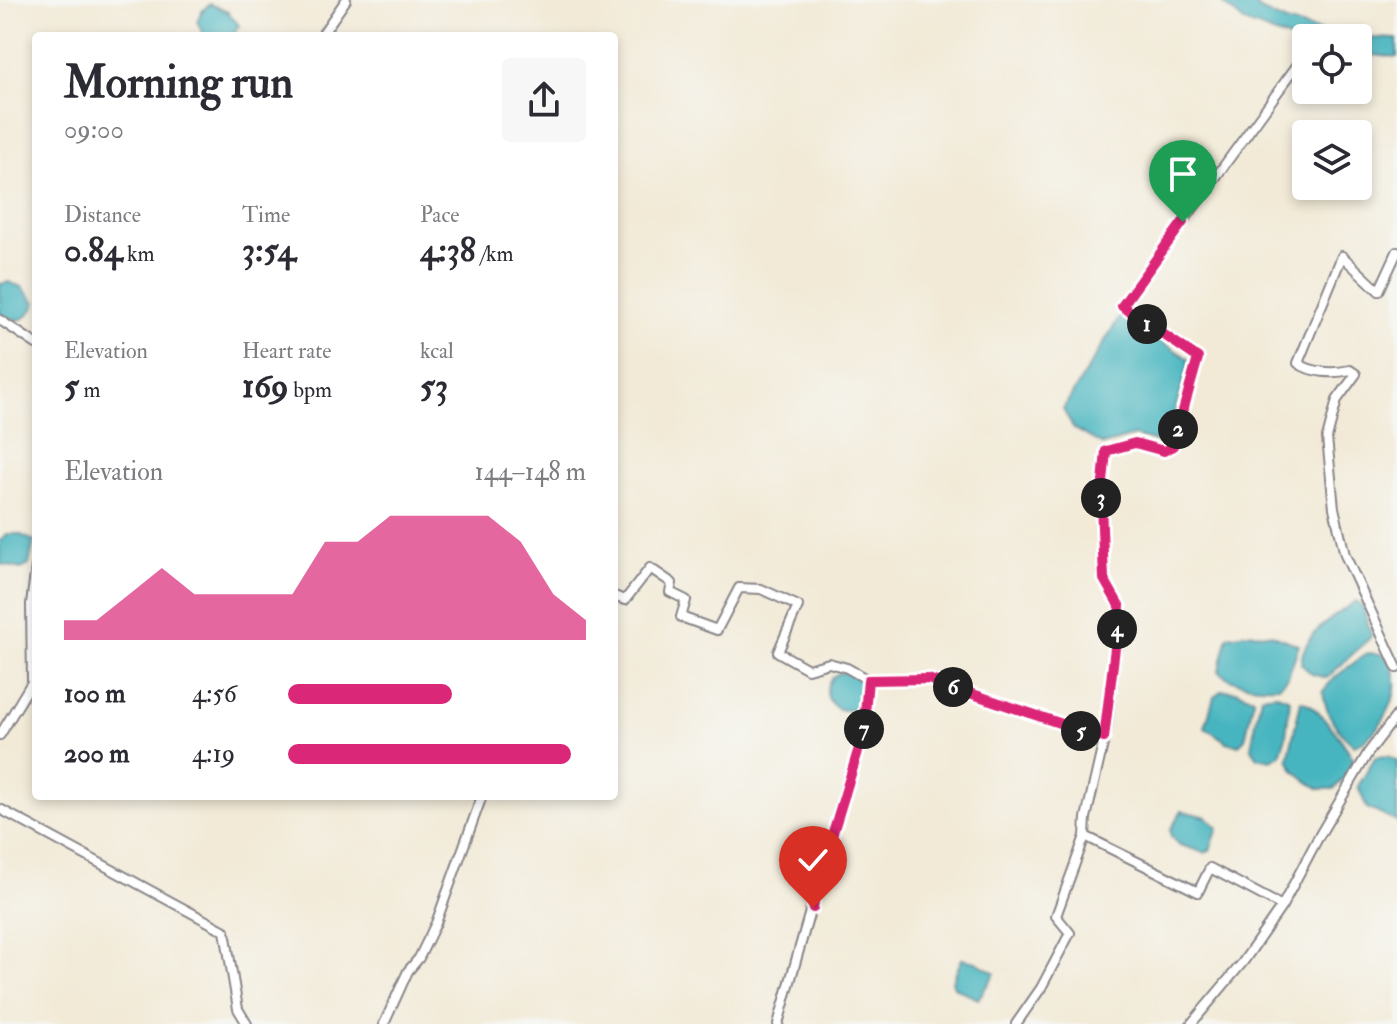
<!DOCTYPE html>
<html lang="en">
<head>
<meta charset="utf-8">
<style>
	body { margin:0; font-family:"IM FELL Double Pica",serif; background:#f7f7f7; color:#2b2b33; height:100vh; display:flex; flex-direction:column; font-size:30px; white-space:nowrap }
	* { box-sizing:border-box; margin:0 }
	p { font-size:26px; color:#7c7c81 }
	.icon { flex:none; width:44px; height:44px; fill:none; stroke:currentColor; stroke-width:2; stroke-linecap:round; stroke-linejoin:round }
	.map { position:relative; flex:1; overflow:hidden }
	.drawer { position:absolute; left:32px; top:32px; width:586px; height:768px; display:flex; flex-direction:column; background:#fff; border-radius:8px; box-shadow:0 4px 12px #0003 }
	.drawer>* { flex:none }
	.tools { position:absolute; left:1292px; top:24px; display:grid; gap:16px }
	.tools a { display:grid; place-items:center; width:80px; height:80px; border-radius:8px; background:#fff; box-shadow:0 4px 12px #0003; font-size:40px }
	.pin { position:absolute; display:grid; place-items:center; width:68px; height:68px; color:#fff; margin:-82px -34px; border-radius:50% 50% 50% 0; rotate:-45deg; box-shadow:0 0 8px #0007 }
	.pin .icon { rotate:45deg }
	.km { position:absolute; width:40px; height:40px; margin:-20px; border-radius:50%; background:#222; color:#fff; font-size:22px; line-height:40px; text-align:center }
	.round { display:grid; place-items:center; flex:none; width:84px; height:84px; border-radius:8px; background:#f7f7f7 }
	.overview { display:flex; align-items:center; justify-content:space-between; height:136px; padding:0 32px }
	h1 { font-size:44px; font-weight:800; line-height:60px }
	.figures { display:grid; grid-template-columns:repeat(3,1fr); gap:12px; height:136px; padding:8px 32px }
	.figures div { display:grid; align-content:center }
	.figures b { font-size:34px; font-weight:800 }
	.figures small { font-size:22px; font-weight:400 }
	.figures p { font-size:22px }
	.chart { height:224px; padding:16px 32px }
	.chart p { display:flex; justify-content:space-between }
	.chart svg { width:100%; height:144px; margin-top:8px; fill:#db2777; opacity:.7 }
	ul { padding:0 32px; list-style:none; font-size:26px }
	li { display:grid; grid-template-columns:128px 96px 1fr; align-items:center; height:60px }
	li i { height:20px; border-radius:10px; background:#db2777 }
	.map>svg:first-child { display:block }
	.water { fill:#47b5c0; stroke:#346c7e; stroke-width:2 }
	.lines { fill:none; stroke-linecap:round; stroke-linejoin:round }
	.minor-casing { stroke:#8a8689; stroke-width:12 }
	.minor { stroke:#fff; stroke-width:8 }
	.route-casing { stroke:#fff; stroke-width:16 }
	.route { stroke:#db2777; stroke-width:10 }
</style>
</head>
<body>
<div class="map">
<svg width="1397" height="1024" viewBox="0 0 1397 1024">
	<rect width="100%" height="100%" fill="#f6f6f2"/>
	<filter id="ink" filterUnits="userSpaceOnUse"><feTurbulence type="fractalNoise" baseFrequency=".0125" numOctaves="2"/><feDisplacementMap in="SourceGraphic" scale="16" xChannelSelector="R" yChannelSelector="G"/><feConvolveMatrix kernelMatrix="1 2 1 2 8 2 1 2 1" color-interpolation-filters="sRGB"/></filter>
	<filter id="wash" filterUnits="userSpaceOnUse"><feTurbulence type="fractalNoise" baseFrequency=".006" numOctaves="4" result="noise"/><feDisplacementMap in="SourceGraphic" scale="32" xChannelSelector="R" yChannelSelector="G"/><feGaussianBlur stdDeviation="1.8" result="paint"/><feColorMatrix in="noise" values="0 0 0 0 0 0 0 0 0 0 0 0 0 0 0 0 0 1.4 0 .05"/><feComposite in="paint" operator="in"/></filter>
	<g filter="url(#wash)">
		<rect width="100%" height="100%" fill="#f2ead7"/>
		<!-- water -->
		<path class="water" d="M1219,0H1249L1260,10L1286,22L1344,37L1397,39V57L1358,54V38H1306V44H1302L1244,22Z
			M210,4L228,12L239,25L233,36H205L197,21L202,11Z
			M8,282L22,287L36,303C27,322 17,324 0,313V284Z
			M1121,315L1187,358L1189,363L1166,440L1159,443L1134,436L1103,445L1073,428L1063,409Z
			M8,534H19L34,541L29,565L21,569L0,564V541Z
			M1356,601L1363,608L1372,636L1327,678L1312,674L1301,664C1302,634 1334,617 1356,601Z
			M1248,633L1271,634L1299,645L1288,676L1279,686C1259,687 1234,686 1219,671L1228,636Z
			M1367,653L1382,654L1390,661C1394,671 1397,683 1394,694C1391,712 1372,741 1354,745C1337,732 1325,713 1323,691L1334,678Z
			M827 691a19 19 0 1 1 38 0a19 19 0 1 1-38 0Z
			M1222,690L1237,691L1254,698L1245,739L1239,745L1227,742L1205,727L1214,697Z
			M1277,694L1290,699L1286,736L1280,755L1271,760L1258,757L1251,747L1261,696Z
			M1301,701C1318,705 1345,744 1354,760L1345,777L1334,789H1320L1307,781L1294,770L1288,759Z
			M1389,756L1397,761V822L1367,808L1358,786L1376,757Z
			M1182,811L1207,817L1218,828L1210,850L1205,853L1180,845L1171,837L1170,830Z
			M962,959L976,962L995,973L978,999L954,987L952,981Z"/>
	</g>
	<g filter="url(#ink)">
		<g class="lines">
			<!-- minor casing -->
			<g class="minor-casing">
				<path id="minor" d="M321,36L346,0
					M1397,252L1379,291L1342,256L1298,363C1311,373 1334,374 1350,370L1356,374L1337,400L1327,438L1334,508L1345,555L1397,668
					M0,320L36,344
					M614,596L625,600L650,568L672,583L670,592L686,600L681,617L717,630L739,588L761,589L798,606L778,652L808,669L829,663L847,668L868,680L928,679L1104,738
					M0,735L32,682L31,604L36,566
					M0,809L225,931L238,1009L247,1024
					M1282,906L1210,868L1198,892L1085,836L1086,818L1107,727L1120,607L1104,579L1101,503L1106,451L1135,443L1164,451L1173,446L1198,358L1122,306L1306,53
					M384,1024L408,971L419,958L436,923L482,796
					M778,1024L839,809L863,735L868,680
					M1016,1024L1041,988L1070,933L1056,916L1085,836
					M1191,1024L1243,962L1282,906L1318,838L1368,753L1397,715"/>
			</g>
			<!-- minor -->
			<use href="#minor" class="minor"/>
		</g>
	</g>
	<g class="lines" filter="url(#ink)">
		<!-- route casing -->
		<g class="route-casing">
			<path id="route" d="M813,908L815,891L863,735L868,680L928,679L1104,738L1120,607L1104,579L1101,503L1106,451L1135,443L1164,451L1173,446L1198,358L1122,306L1183,222"/>
		</g>
		<!-- route -->
		<use href="#route" class="route"/>
	</g>
</svg>
<div class="tools">
<a><svg class="icon" aria-label="locate" viewBox="0 0 24 24"><circle cx="12" cy="12" r="6"/><path d="M12 2v4M12 18v4M2 12h4M18 12h4"/></svg></a>
<a><svg class="icon" aria-label="layers" viewBox="0 0 24 24"><path d="M12 4l9 5-9 5-9-5zM3 14l9 5 9-5"/></svg></a>
</div>
<div class="pin" style="left:1183px;top:222px;background:#1e9e55"><svg class="icon" aria-label="arrive" viewBox="0 0 24 24"><path d="M6 21V4h12l-3 4 3 4H6"/></svg></div>
<div class="pin" style="left:813px;top:908px;background:#d93025"><svg class="icon" aria-label="check" viewBox="0 0 24 24"><path d="M5 12l5 5 9-10"/></svg></div>
<b class="km" style="left:1147px;top:324px">1</b>
<b class="km" style="left:1178px;top:429px">2</b>
<b class="km" style="left:1101px;top:498px">3</b>
<b class="km" style="left:1117px;top:629px">4</b>
<b class="km" style="left:1081px;top:731px">5</b>
<b class="km" style="left:953px;top:687px">6</b>
<b class="km" style="left:864px;top:729px">7</b>
<section class="drawer">
<div class="overview"><div><h1>Morning run</h1><p>09:00</p></div><a class="round"><svg class="icon" aria-label="share" viewBox="0 0 24 24"><path d="M12 15V3M7 8l5-5 5 5M5 13v7h14v-7"/></svg></a></div>
<div class="figures">
<div><p>Distance</p><b>0.84<small> km</small></b></div>
<div><p>Time</p><b>3:54</b></div>
<div><p>Pace</p><b>4:38<small> /km</small></b></div>
</div>
<div class="figures">
<div><p>Elevation</p><b>5<small> m</small></b></div>
<div><p>Heart rate</p><b>169<small> bpm</small></b></div>
<div><p>kcal</p><b>53</b></div>
</div>
<div class="chart"><p><span>Elevation</span>144–148 m</p>
<svg viewBox="0 0 160 44" preserveAspectRatio="none"><path d="M0 44V38L10 38L20 30L30 22L40 30L50 30L60 30L70 30L80 14L90 14L100 6L110 6L120 6L130 6L140 14L150 30L160 38V44z"/></svg>
</div>
<ul>
<li><b>100 m</b>4:56<i style="width:55%"></i></li>
<li><b>200 m</b>4:19<i style="width:95%"></i></li>
</ul>
</section>
</div>
</body>
</html>
